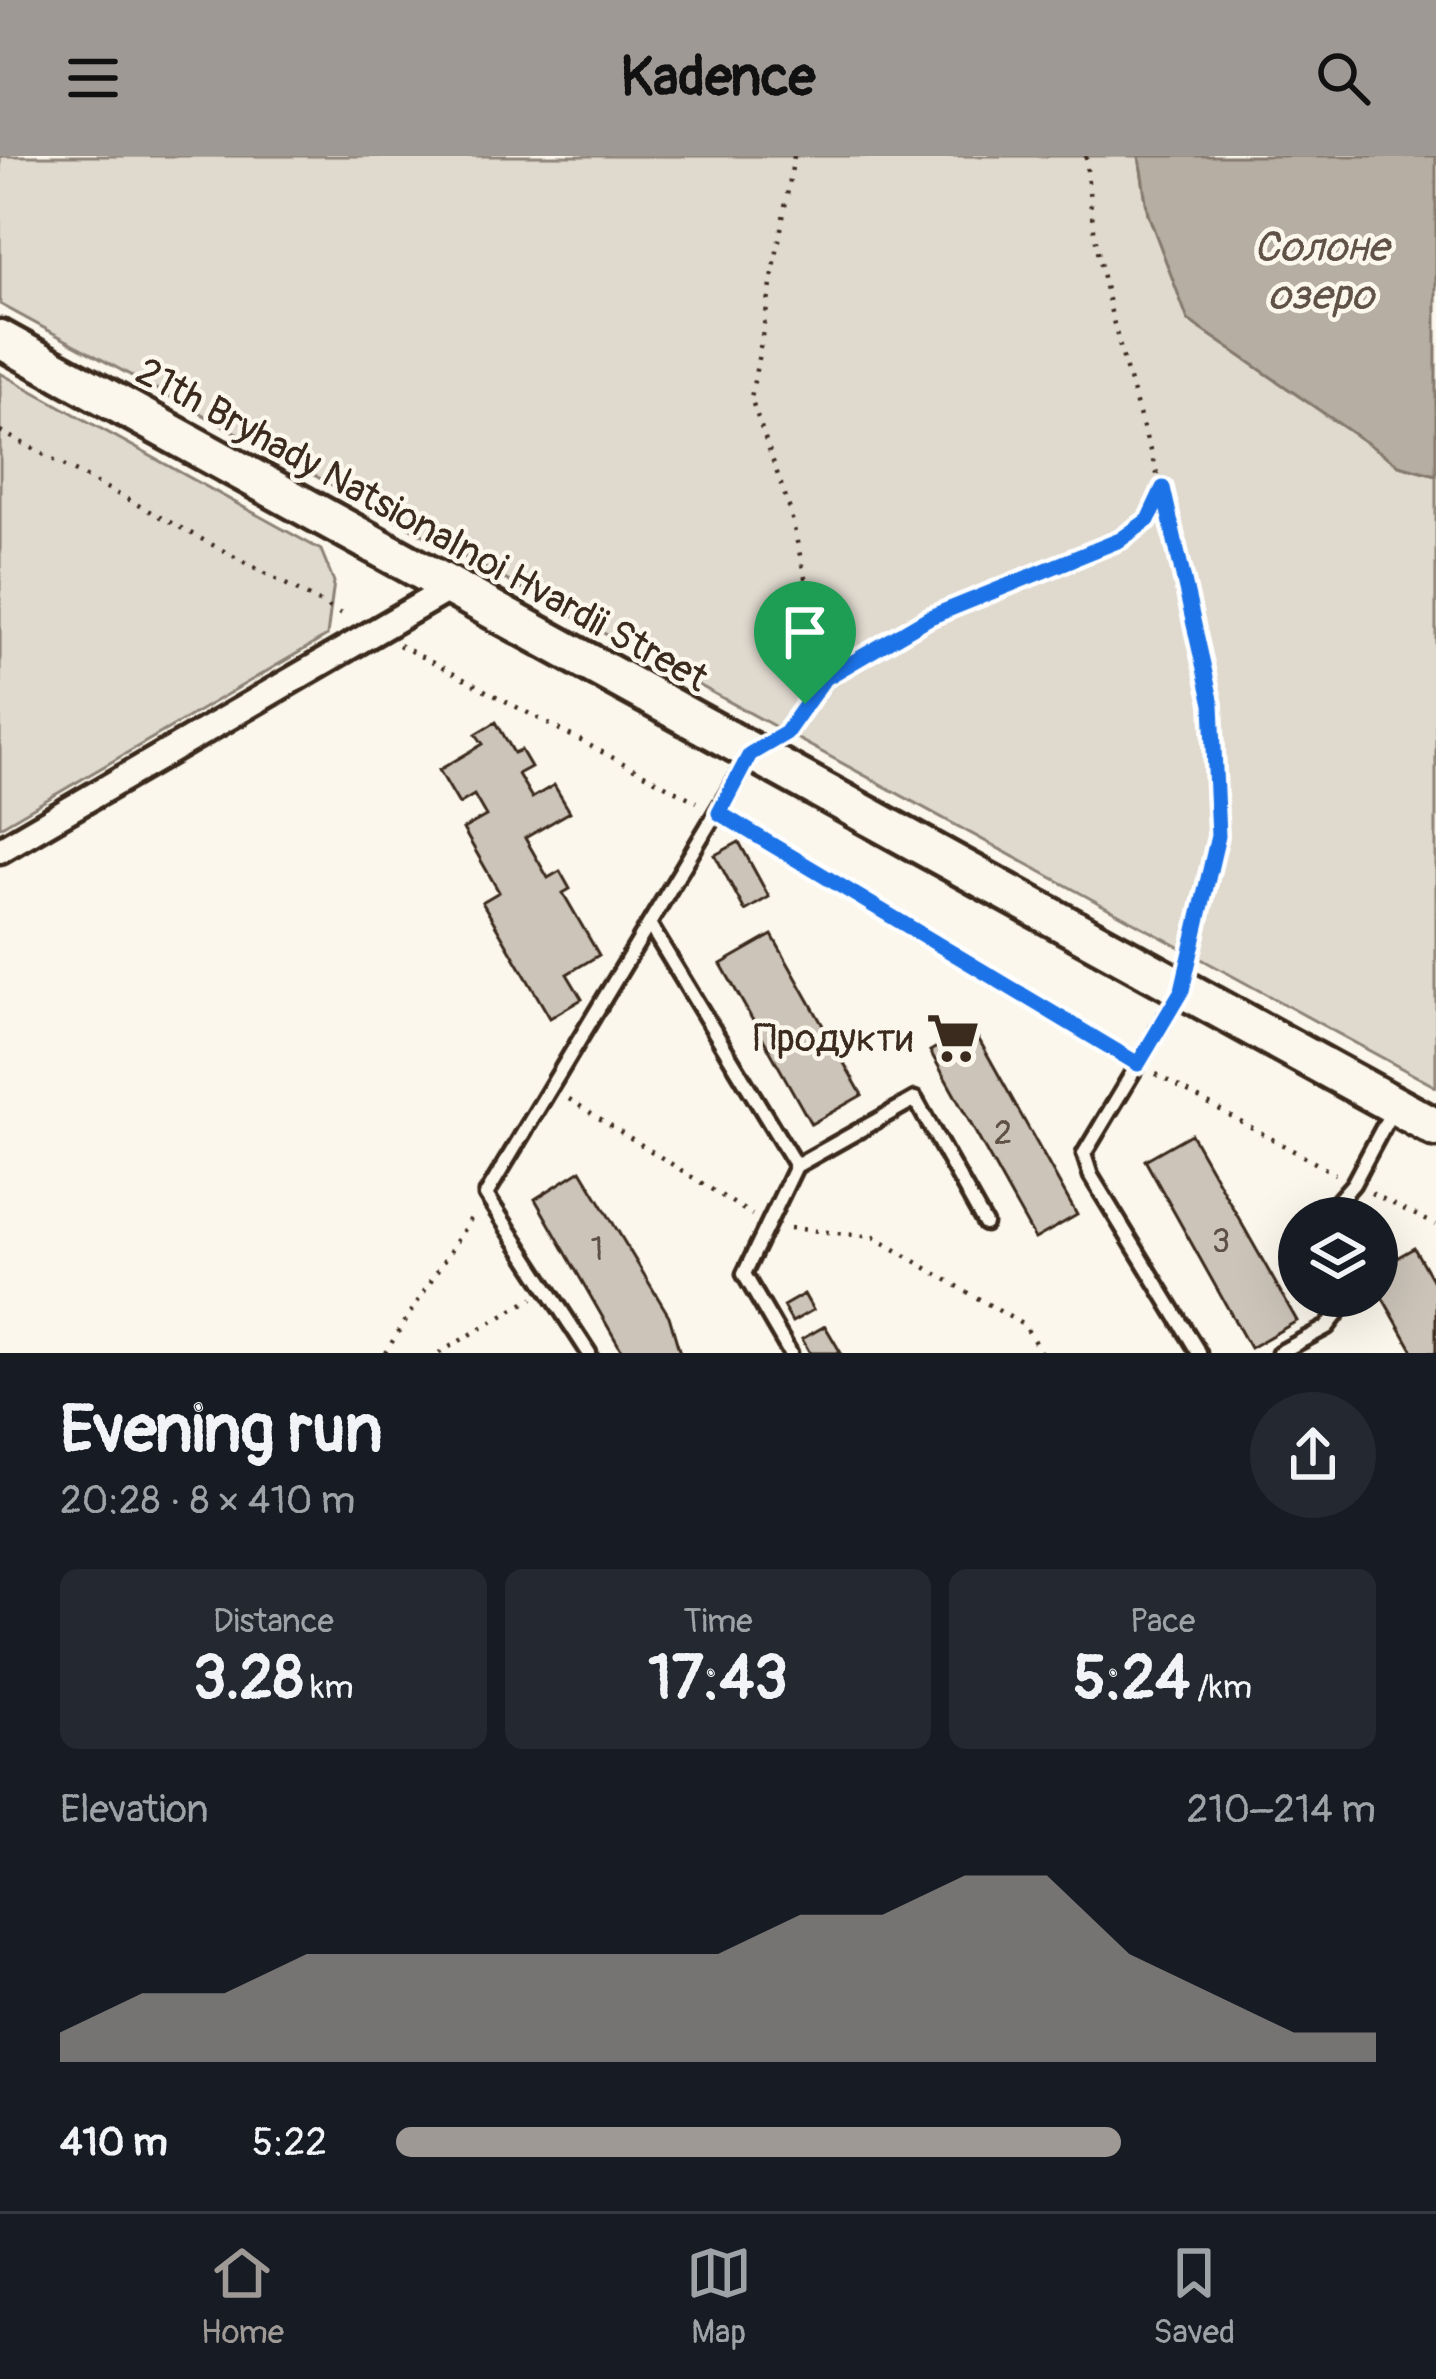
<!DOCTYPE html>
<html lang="en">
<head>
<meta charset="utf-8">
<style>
	body { margin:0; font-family:Pangolin,sans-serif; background:#242831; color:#f1f3f6; height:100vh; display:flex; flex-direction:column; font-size:45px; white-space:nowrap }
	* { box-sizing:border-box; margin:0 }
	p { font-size:39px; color:#9ea1a6 }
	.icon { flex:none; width:66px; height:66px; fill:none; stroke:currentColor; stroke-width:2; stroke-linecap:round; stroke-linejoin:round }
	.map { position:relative; height:1197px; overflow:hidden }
	.drawer { display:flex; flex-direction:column; background:#171b24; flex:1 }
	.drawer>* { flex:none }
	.controls { position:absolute; left:1278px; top:1041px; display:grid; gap:24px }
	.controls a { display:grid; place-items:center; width:120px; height:120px; border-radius:50%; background:#171b24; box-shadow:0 12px 48px #0002; font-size:60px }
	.pin { position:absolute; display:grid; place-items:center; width:102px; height:102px; color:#fff; margin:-123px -51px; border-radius:50% 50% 50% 0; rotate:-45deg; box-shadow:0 0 12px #0007 }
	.pin .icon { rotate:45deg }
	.round { display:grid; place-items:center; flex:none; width:126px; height:126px; border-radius:63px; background:#242831 }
	.headline { display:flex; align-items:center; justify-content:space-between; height:204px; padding:0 60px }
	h1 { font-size:66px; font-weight:800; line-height:90px }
	.stats { display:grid; grid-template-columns:repeat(3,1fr); gap:18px; height:204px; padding:12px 60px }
	.stats div { display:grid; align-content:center; border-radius:18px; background:#242831; text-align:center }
	.stats b { font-size:60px; font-weight:800 }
	.stats small { font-size:33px; font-weight:400 }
	.stats p { font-size:33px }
	.chart { height:336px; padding:24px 60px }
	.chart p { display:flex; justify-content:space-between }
	.chart svg { width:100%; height:216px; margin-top:12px; fill:#9f9995; opacity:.7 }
	ul { padding:0 60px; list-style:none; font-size:39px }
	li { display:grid; grid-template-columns:192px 144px 1fr; align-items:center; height:90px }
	li i { height:30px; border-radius:15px; background:#9f9995 }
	header { display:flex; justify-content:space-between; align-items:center; height:156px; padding:0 60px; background:#9f9995; color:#111; font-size:54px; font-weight:800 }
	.tabs { display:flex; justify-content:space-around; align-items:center; height:168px; border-top:3px solid #363941; background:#171b24; font-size:33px; color:#9ea1a6 }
	.tabs a { display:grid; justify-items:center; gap:6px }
	.tabs .on { color:#9f9995 }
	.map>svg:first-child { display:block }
	.green { fill:#dfd9ce; stroke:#8d8276; stroke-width:3 }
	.water { fill:#b6aea2; stroke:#85796d; stroke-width:3 }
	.building { fill:#ccc4b9; stroke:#3b2a1e; stroke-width:3 }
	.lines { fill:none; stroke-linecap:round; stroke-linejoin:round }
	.lane-casing { stroke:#3b2a1e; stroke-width:21 }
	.street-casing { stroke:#3b2a1e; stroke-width:33 }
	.secondary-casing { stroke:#3b2a1e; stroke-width:45 }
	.path { stroke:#3b2a1e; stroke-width:4.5; stroke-dasharray:3 9; stroke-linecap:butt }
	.lane { stroke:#fbf7ec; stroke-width:12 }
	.street { stroke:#fbf7ec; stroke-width:24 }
	.secondary { stroke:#fbf7ec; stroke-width:36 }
	.route-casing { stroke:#fff; stroke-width:24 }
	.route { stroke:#1a73e8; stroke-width:15 }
	.labels { text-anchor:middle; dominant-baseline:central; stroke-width:9; stroke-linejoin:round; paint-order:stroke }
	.number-label { font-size:33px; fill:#5f5045 }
	.street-label { font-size:39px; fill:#3b2a1e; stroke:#fbf7ec }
	.poi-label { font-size:39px; fill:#3b2a1e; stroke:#fbf7ec; text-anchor:end }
	.water-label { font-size:42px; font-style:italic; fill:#605246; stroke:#fbf7ec }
</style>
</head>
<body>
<header><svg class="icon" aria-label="menu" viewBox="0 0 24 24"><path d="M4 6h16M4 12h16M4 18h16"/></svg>Kadence<svg class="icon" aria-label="search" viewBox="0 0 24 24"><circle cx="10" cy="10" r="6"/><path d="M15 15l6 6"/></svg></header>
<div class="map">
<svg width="1436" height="1197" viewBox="0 0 1436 1197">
	<rect width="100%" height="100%" fill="#fbf7ec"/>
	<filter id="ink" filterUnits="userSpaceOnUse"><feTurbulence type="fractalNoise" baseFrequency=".00833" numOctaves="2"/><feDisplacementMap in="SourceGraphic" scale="24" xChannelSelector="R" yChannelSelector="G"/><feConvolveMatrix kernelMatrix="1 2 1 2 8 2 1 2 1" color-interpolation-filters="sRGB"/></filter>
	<g filter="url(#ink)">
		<!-- green -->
		<path class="green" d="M0,0H1139L1148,58L1399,309L1436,319V931L0,148Z
			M0,217L321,394L334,426L327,480L0,671Z"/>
		<!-- water -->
		<path class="water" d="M1139,0H1436V319L1399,309L1188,164L1148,58Z"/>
		<!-- building -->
		<path class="building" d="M496,566L514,597L521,594L531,611L518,618L532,642L554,629L570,656L525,682L548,722L560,715L570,733L563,737L599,799L567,818L582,843L550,862L482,746L499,736L463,673L486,660L474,639L459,648L439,614L483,588L476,578Z
			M739,686L769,741L745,755L715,699Z
			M772,779L862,939L811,968L721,808Z
			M972,871L1077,1059L1035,1083L930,895Z
			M1191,978L1297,1165L1250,1192L1145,1004Z
			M581,1014L669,1160L680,1197H623L535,1043Z
			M1414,1092L1436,1131V1197H1414L1377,1132V1113Z
			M804,1138L813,1154L792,1166L783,1150Z
			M825,1170L841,1197H810L802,1183Z"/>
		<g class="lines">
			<!-- lane casing -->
			<g class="lane-casing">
				<path id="lane" d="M651,771L796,1010L744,1118L790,1197
					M1181,836L1084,998L1091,1020L1199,1197
					M796,1010L915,943L985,1068
					M1323,1062L1353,1028L1393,953
					M589,1197L486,1039L750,600
					M1279,1197L1327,1171L1337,1158L1333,1140"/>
			</g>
			<!-- street casing -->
			<g class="street-casing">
				<path id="street" d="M0,694L450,432"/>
			</g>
			<!-- secondary casing -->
			<g class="secondary-casing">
				<path id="secondary" d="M0,183L1436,972"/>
			</g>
			<!-- path -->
			<path class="path" d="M794,0L751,242L790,354L807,431L805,548
				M1086,0C1098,206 1206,393 1214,600C1216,626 1221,656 1217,683C1212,721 1199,761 1190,799
				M0,275L347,461
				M399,489L697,646
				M782,579L824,523L857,501L930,461L1120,384L1148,364L1163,332
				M734,666L1120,898
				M1156,918L1335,1018
				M569,943L752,1059
				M1371,1037L1436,1069
				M790,1072L874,1081L1025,1170L1041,1197
				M385,1197L473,1059
				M439,1197L533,1142"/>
			<!-- lane -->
			<use href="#lane" class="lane"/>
			<!-- street -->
			<use href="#street" class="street"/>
			<!-- secondary -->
			<use href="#secondary" class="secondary"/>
		</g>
	</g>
	<g class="lines" filter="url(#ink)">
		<!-- route casing -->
		<g class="route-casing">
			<path id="route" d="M1163,332L1212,548L1218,680L1182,834L1138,908L719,657L750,598L786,577L824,523L930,461L1120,384L1148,364Z"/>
		</g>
		<!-- route -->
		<use href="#route" class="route"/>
	</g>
	<!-- icons -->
	<defs>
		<g id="supermarket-bare" transform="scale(4.14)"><path d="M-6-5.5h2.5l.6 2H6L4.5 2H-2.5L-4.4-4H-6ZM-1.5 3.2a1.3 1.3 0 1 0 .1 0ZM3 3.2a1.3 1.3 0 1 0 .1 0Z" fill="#3b2a1e" stroke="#fbf7ec" stroke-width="2.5" paint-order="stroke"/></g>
	</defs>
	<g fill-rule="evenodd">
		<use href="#supermarket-bare" x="953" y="882"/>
	</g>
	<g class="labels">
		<!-- number labels -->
		<g class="number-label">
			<text x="1003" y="977">2</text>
			<text x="1221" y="1085">3</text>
			<text x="597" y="1093">1</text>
		</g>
		<!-- street labels -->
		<g class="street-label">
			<text transform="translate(422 369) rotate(29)">21th Bryhady Natsionalnoi Hvardii Street</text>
		</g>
		<!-- poi labels -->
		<g class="poi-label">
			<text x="913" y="882">Продукти</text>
		</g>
		<!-- water labels -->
		<g class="water-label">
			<text x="1321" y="92">Солоне<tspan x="1321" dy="48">озеро</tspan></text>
		</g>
	</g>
</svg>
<div class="controls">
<a><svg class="icon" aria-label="layers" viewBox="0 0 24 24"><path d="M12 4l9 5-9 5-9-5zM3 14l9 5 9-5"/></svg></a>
</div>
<div class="pin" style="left:805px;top:548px;background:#1e9e55"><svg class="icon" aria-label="arrive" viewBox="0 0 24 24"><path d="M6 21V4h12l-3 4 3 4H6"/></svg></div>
</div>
<section class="drawer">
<div class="headline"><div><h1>Evening run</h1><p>20:28 · 8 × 410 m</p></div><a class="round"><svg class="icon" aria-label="share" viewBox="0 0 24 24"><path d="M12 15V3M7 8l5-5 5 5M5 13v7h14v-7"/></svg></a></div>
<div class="stats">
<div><p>Distance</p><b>3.28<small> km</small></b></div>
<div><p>Time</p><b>17:43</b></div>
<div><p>Pace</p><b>5:24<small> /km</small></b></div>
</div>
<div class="chart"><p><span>Elevation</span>210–214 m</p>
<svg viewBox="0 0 160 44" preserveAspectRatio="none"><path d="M0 44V38L10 30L20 30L30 22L40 22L50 22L60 22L70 22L80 22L90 14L100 14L110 6L120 6L130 22L140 30L150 38L160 38V44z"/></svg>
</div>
<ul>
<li><b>410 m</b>5:22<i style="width:74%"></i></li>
</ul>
</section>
<nav class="tabs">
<a class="on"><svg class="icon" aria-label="home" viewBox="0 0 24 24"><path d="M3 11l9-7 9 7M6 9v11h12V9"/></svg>Home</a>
<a><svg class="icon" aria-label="map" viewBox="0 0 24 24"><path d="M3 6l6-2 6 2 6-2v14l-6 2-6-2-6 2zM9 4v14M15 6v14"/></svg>Map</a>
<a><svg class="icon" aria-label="saved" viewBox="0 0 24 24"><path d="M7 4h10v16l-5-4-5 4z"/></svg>Saved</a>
</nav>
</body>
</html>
